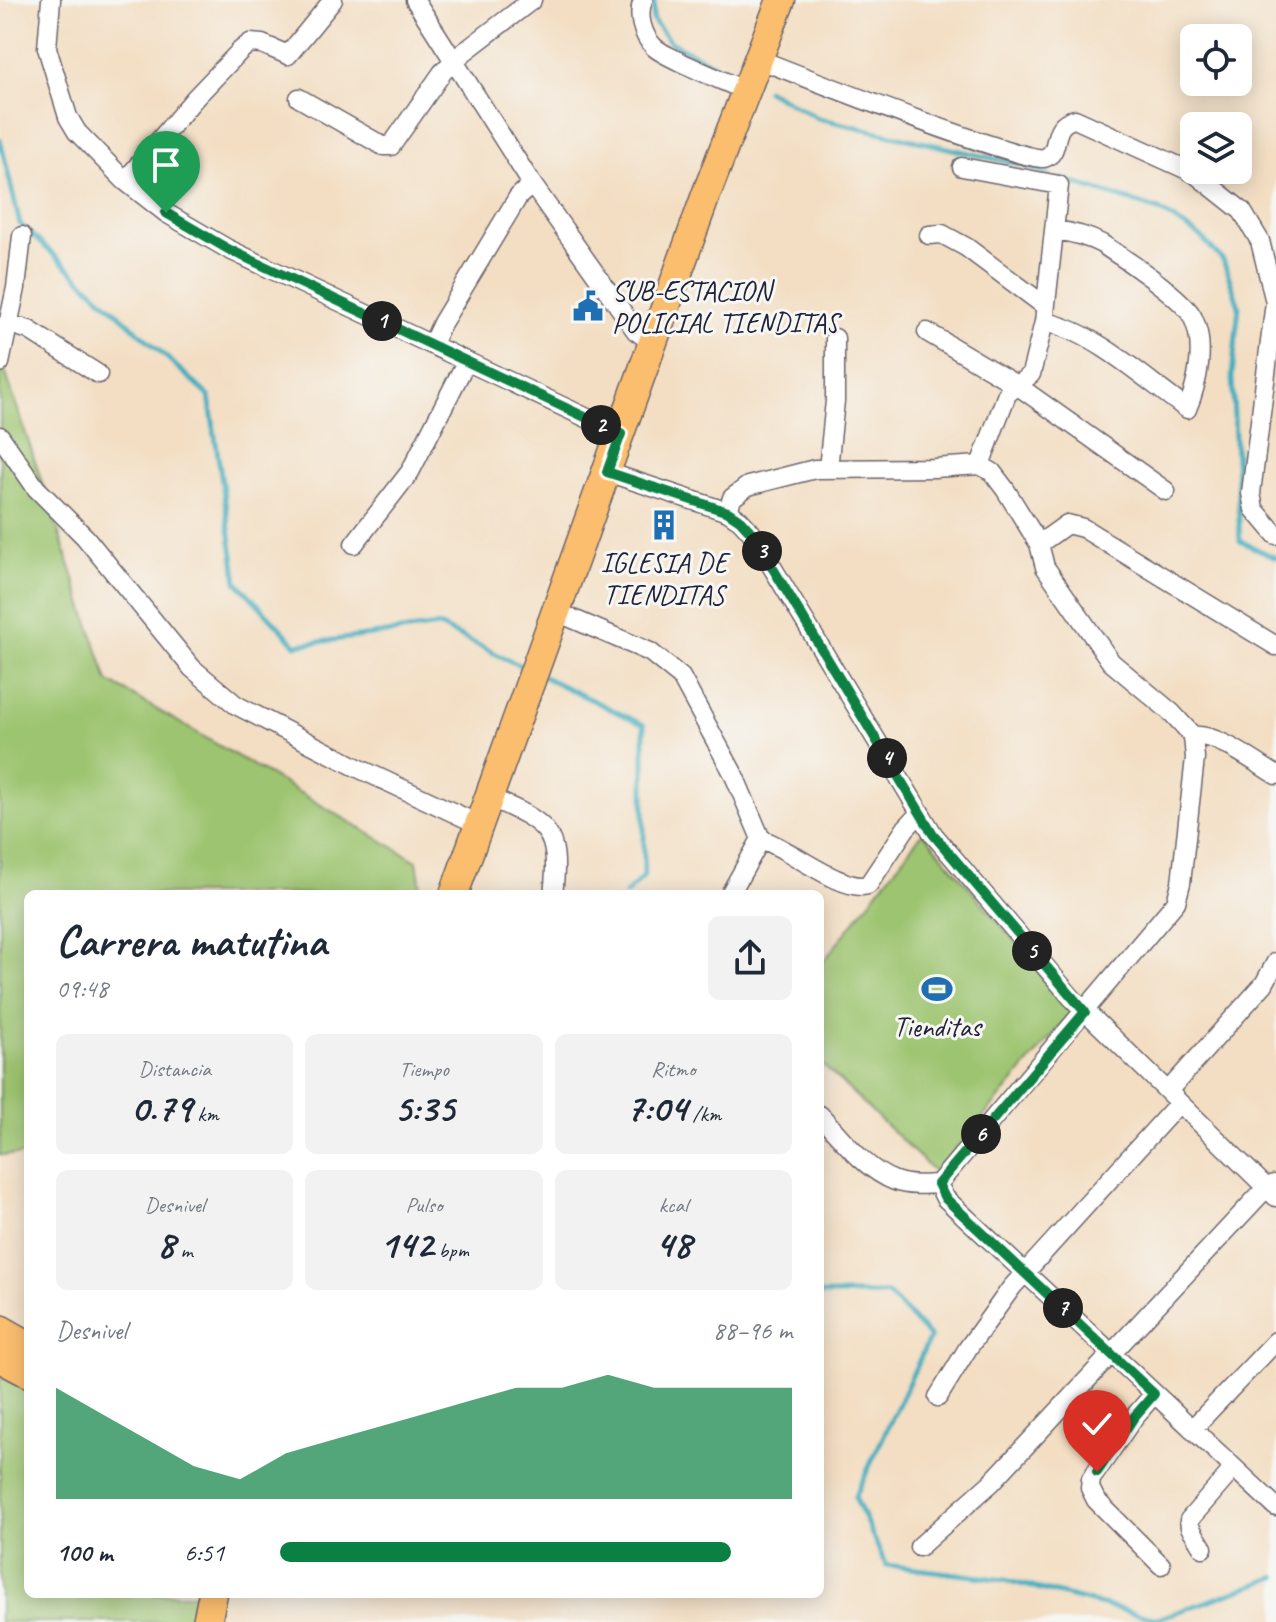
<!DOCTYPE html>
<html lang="es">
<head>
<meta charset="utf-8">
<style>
	body { margin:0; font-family:Caveat,sans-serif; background:#f2f2f3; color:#1f2937; height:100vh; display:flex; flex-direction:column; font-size:30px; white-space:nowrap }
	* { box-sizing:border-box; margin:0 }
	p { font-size:26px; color:#747a83 }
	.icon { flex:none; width:44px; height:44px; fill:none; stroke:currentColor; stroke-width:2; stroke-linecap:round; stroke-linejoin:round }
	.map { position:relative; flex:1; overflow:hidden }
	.details { position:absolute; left:24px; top:890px; width:800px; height:708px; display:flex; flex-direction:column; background:#fff; border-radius:12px; box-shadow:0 4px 20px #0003 }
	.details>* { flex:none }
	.buttons { position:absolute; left:1180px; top:24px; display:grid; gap:16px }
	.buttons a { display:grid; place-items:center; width:72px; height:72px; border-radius:12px; background:#fff; box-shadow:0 4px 20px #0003; font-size:40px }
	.pin { position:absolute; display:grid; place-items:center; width:68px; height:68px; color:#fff; margin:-82px -34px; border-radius:50% 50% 50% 0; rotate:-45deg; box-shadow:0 0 8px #0007 }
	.pin .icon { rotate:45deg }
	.km { position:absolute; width:40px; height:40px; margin:-20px; border-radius:50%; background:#222; color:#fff; font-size:22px; line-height:40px; text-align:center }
	.round { display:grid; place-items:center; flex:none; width:84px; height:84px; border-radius:12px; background:#f2f2f3 }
	.headline { display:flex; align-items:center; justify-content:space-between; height:136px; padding:0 32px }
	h1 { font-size:44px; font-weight:700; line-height:60px }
	.metrics { display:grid; grid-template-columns:repeat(3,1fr); gap:12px; height:136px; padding:8px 32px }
	.metrics div { display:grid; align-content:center; border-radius:12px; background:#f2f2f3; text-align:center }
	.metrics b { font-size:40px; font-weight:700 }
	.metrics small { font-size:22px; font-weight:400 }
	.metrics p { font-size:22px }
	.chart { height:224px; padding:16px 32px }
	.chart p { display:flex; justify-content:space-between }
	.chart svg { width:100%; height:144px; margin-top:8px; fill:#0b8043; opacity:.7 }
	ul { padding:0 32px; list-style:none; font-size:26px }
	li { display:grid; grid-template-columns:128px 96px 1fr; align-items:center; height:60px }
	li i { height:20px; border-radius:10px; background:#0b8043 }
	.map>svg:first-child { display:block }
	.green { fill:#9dc46f; stroke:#607355; stroke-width:2 }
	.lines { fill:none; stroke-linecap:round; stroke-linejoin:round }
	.stream { stroke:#3eacbd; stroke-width:5 }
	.street-casing { stroke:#6b646b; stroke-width:21 }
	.primary-casing { stroke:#6b646b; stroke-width:31 }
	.street { stroke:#fff; stroke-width:18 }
	.primary { stroke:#fbbe6e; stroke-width:28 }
	.route-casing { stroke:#fff; stroke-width:16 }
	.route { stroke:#0b8043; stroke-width:10 }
	.labels { text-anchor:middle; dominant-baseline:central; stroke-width:6; stroke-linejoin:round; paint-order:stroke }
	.poi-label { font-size:28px; fill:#22223b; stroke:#f6f6f2 }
</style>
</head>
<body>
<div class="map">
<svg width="1276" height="1622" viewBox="0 0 1276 1622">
	<rect width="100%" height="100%" fill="#f6f6f2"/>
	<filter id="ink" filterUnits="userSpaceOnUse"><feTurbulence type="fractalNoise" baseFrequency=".0125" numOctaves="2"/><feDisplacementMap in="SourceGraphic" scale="16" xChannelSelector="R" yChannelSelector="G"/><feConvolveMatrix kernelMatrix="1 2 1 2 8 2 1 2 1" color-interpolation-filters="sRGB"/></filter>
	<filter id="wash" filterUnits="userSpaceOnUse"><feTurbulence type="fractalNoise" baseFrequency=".006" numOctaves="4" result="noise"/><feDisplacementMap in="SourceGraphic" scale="32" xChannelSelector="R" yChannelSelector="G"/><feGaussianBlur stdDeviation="1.8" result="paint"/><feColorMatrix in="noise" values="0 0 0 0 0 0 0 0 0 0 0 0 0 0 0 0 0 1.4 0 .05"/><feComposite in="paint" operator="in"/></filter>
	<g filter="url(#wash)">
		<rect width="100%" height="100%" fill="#f3dec3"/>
		<!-- green -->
		<path class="green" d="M0,356L108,681L417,861L422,894H28V1155H0Z
			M923,832L1073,1011L936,1173L820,1062V966Z
			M0,1376L28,1390V1594H195L192,1622H0Z"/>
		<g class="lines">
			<!-- stream -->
			<path class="stream" d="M654,0L653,20L670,42L736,76
				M767,90L818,118L1017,164L1049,175
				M0,139L20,224L209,396L237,582L296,645L439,626L525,668
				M1062,179L1159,210L1200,236L1223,260L1239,306L1232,376L1240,541L1276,558
				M542,676L644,725V876L626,894
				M820,1294H888L930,1337L855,1497L886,1565L1005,1580L1157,1619L1276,1577"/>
		</g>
	</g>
	<g filter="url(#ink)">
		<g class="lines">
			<!-- street casing -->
			<g class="street-casing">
				<path id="street" d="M51,0L47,48L68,117L77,132L125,181L166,213L228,249L621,434
					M415,0L532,184L636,331L653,343
					M643,0C637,15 642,35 654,47C664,57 729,83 746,91
					M758,59C794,73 1025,164 1044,158C1063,153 1048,124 1075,119L1194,173L1242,211L1260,241L1275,302L1251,493L1254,509L1276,535
					M299,98L383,146H391L442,73L455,59L532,0
					M962,167L1059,185L1044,322L1031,374L1007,394L980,465
					M125,181L195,98L241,50L250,43L262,44L288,55L333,0
					M929,235L942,234L966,247L1045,306
					M1044,322C1093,330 1146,380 1187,409C1198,383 1206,345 1193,318C1185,299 1121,256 1102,244C1087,236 1070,232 1054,230
					M7,323L29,330L98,374
					M927,332L1018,386L1166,491
					M432,344L442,323L518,197L532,184
					M0,363L16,288L22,236
					M0,436L36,488L85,537L192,668L236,705L358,768L480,825
					M828,469L835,401V338
					M607,472L728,512L740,520L751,532L933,834L1071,997L1276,1197
					M728,512L732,498L748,486L815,469L934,468L980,465L992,472L1005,489L1039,544L1045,567L1111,662L1172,713L1193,736L1195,758L1181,883L1176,902L938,1184C924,1185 909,1186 895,1181C865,1170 841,1137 820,1115
					M354,544L410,472L466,362
					M1039,544L1067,524L1083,528L1276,646
					M557,612L650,652L681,677L733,773L761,839L730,894
					M1193,736C1215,732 1256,763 1276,775
					M491,798C547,823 561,829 553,894
					M761,839C789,848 843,893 868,885L906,828L920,813
					M1168,1091L1264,984L1276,962
					M938,1184L945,1198L1276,1507
					M1154,1394L1134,1417L1091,1479L1090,1488L1096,1500L1161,1565
					M938,1397L968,1348L1012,1287L1179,1103
					M1192,1429L1276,1341
					M919,1547L991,1483L1266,1188L1274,1184
					M1203,1548L1190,1527L1189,1520L1234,1468"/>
			</g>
			<!-- primary casing -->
			<g class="primary-casing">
				<path id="primary" d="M454,894L707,192L781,0
					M0,1329L28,1345
					M0,1358L28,1373
					M207,1622L213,1594"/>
			</g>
			<!-- street -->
			<use href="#street" class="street"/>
			<!-- primary -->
			<use href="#primary" class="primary"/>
		</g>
	</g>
	<g class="lines" filter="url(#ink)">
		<!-- route casing -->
		<g class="route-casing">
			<path id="route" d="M166,213L228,249L621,434L607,472L728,512L740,520L751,532L933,834L1085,1012L938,1184L945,1198L1154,1394L1134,1417L1097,1472"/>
		</g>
		<!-- route -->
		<use href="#route" class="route"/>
	</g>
	<!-- icons -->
	<defs>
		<g id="civic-bare" transform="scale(2.4)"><path d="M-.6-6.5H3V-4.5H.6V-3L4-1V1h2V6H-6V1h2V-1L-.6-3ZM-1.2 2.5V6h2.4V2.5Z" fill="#1f6fb2" stroke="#f6f6f2" stroke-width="2.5" paint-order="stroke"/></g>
		<g id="building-bare" transform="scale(2.4)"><path d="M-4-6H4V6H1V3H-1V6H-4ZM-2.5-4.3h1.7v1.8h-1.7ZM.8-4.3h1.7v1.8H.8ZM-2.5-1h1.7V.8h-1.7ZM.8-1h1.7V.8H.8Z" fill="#1f6fb2" stroke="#f6f6f2" stroke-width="2.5" paint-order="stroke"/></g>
		<g id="stadium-bare" transform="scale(2.4)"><path d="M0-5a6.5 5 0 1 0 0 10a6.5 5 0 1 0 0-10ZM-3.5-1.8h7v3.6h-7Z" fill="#1f6fb2" stroke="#f6f6f2" stroke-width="2.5" paint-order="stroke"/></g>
	</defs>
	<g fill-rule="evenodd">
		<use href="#civic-bare" x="588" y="306"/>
		<use href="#building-bare" x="664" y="525"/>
		<use href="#stadium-bare" x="937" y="989"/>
	</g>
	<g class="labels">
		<!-- poi labels -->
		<g class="poi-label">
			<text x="612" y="290" text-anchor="start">SUB-ESTACION<tspan x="612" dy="32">POLICIAL TIENDITAS</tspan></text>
			<text x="664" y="562">IGLESIA DE<tspan x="664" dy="32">TIENDITAS</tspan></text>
			<text x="937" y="1026">Tienditas</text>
		</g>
	</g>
</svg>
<div class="buttons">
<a><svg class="icon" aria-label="locate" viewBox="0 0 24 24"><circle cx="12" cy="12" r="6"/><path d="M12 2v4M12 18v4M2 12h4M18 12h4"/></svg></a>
<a><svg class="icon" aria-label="layers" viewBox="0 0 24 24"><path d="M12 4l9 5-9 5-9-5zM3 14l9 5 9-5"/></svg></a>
</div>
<div class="pin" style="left:166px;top:213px;background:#1e9e55"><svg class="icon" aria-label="arrive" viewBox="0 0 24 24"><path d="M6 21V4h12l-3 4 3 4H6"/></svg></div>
<div class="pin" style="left:1097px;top:1472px;background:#d93025"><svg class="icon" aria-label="check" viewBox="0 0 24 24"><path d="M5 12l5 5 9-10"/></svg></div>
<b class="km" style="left:382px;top:321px">1</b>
<b class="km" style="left:601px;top:425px">2</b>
<b class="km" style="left:762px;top:551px">3</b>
<b class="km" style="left:887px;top:758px">4</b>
<b class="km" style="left:1032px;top:951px">5</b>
<b class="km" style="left:981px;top:1134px">6</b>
<b class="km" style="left:1063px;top:1308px">7</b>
<section class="details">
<div class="headline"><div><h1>Carrera matutina</h1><p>09:48</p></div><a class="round"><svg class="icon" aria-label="share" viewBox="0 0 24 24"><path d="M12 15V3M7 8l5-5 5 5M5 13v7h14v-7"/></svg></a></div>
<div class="metrics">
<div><p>Distancia</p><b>0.79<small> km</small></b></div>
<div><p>Tiempo</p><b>5:35</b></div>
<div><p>Ritmo</p><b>7:04<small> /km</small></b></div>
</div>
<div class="metrics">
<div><p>Desnivel</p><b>8<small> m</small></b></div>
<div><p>Pulso</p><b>142<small> bpm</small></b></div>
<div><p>kcal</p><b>48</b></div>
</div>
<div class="chart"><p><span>Desnivel</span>88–96 m</p>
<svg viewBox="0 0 160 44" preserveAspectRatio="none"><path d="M0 44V10L10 18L20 26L30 34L40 38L50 30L60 26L70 22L80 18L90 14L100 10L110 10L120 6L130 10L140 10L150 10L160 10V44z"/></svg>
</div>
<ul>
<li><b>100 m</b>6:51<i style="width:88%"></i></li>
</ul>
</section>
</div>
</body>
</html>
